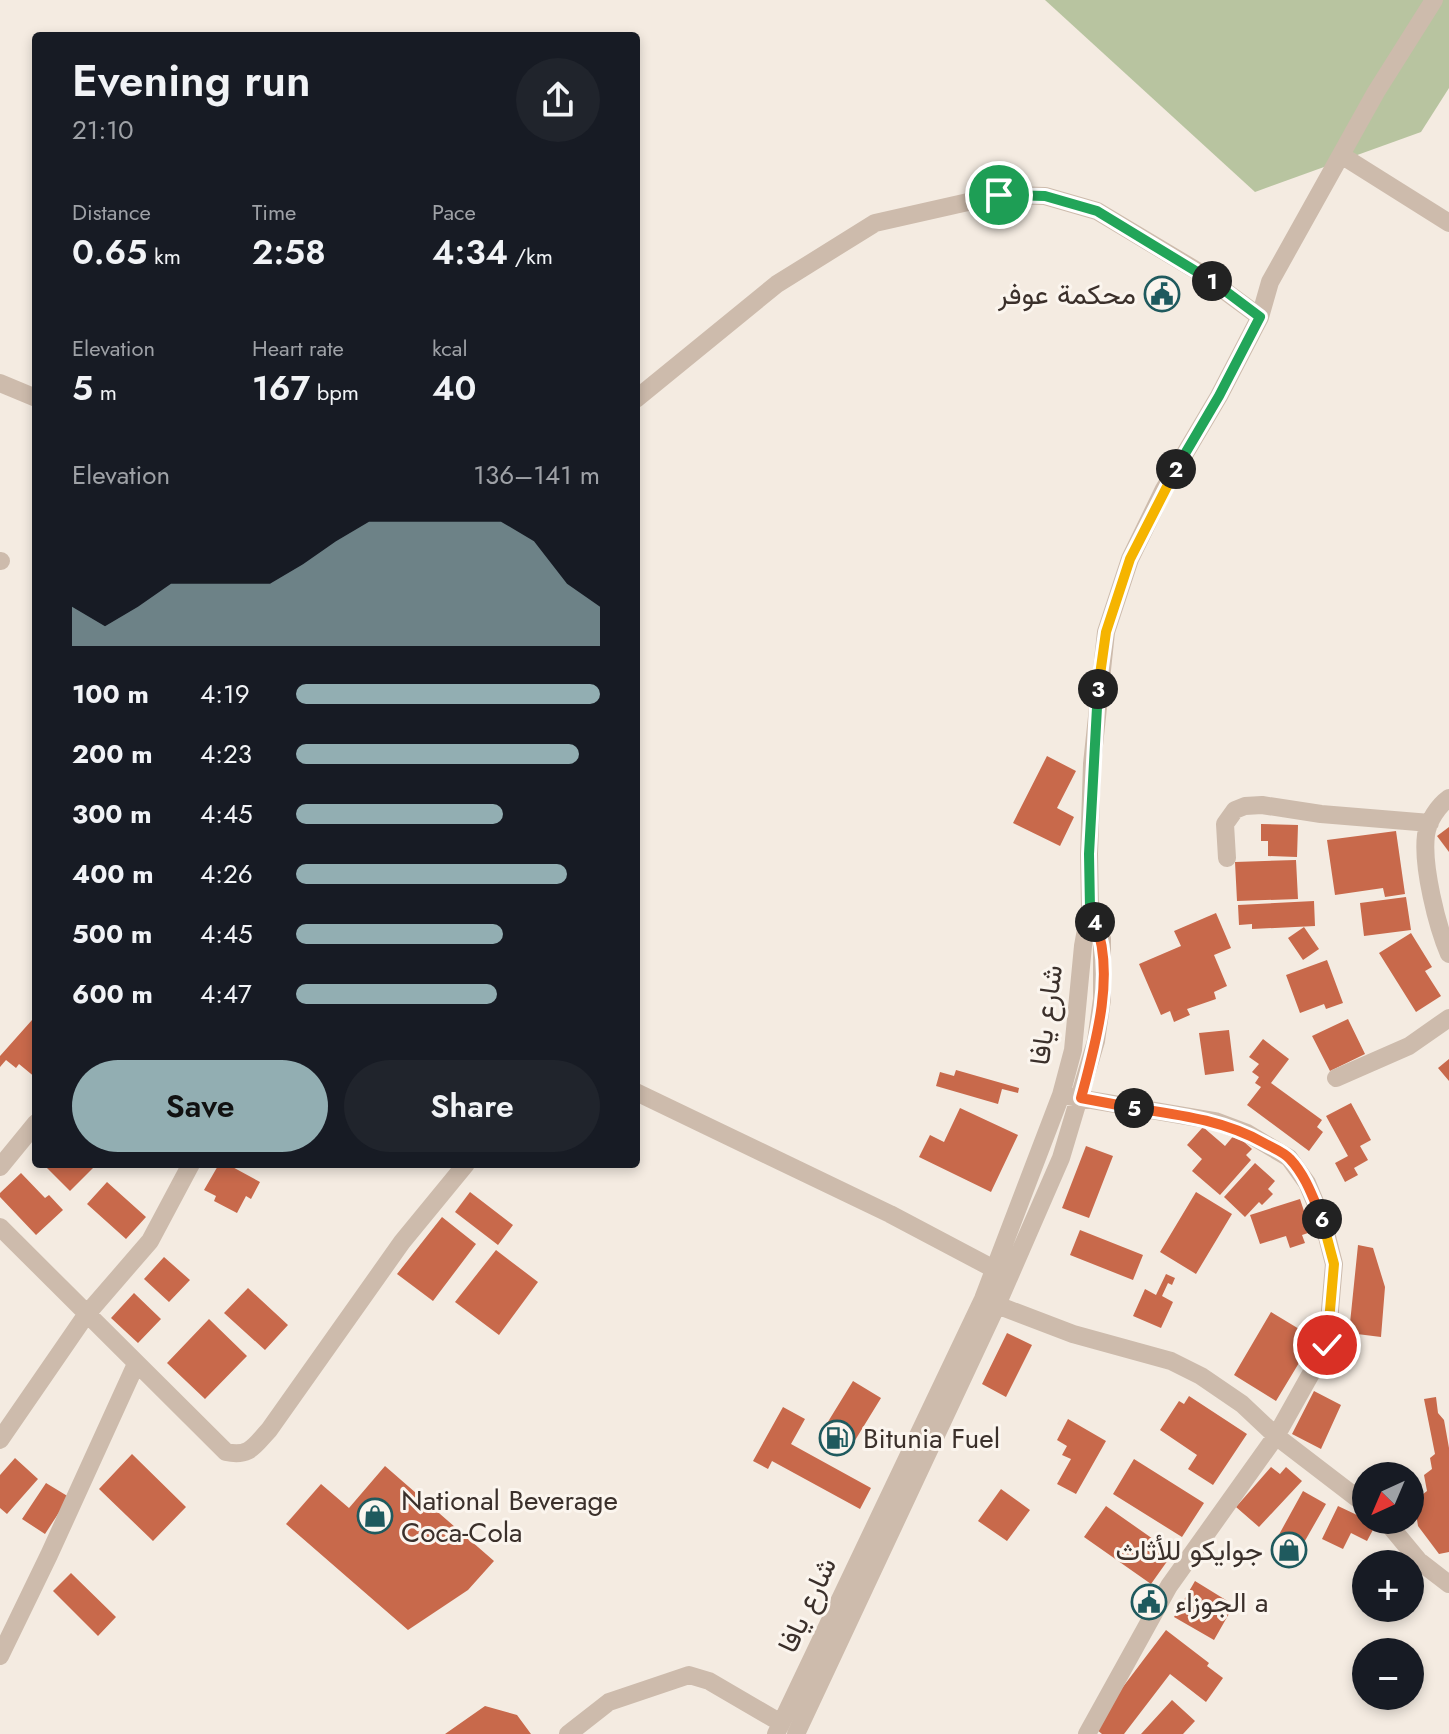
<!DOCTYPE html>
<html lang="en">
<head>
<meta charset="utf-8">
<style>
	body { margin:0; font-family:Jost,Vazirmatn,sans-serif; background:#20242c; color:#f1f3f6; height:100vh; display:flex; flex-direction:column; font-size:30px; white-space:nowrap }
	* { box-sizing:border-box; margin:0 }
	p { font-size:26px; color:#9ea1a6 }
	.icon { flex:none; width:44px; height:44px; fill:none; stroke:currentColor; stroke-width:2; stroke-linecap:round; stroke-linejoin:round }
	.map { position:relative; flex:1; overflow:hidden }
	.side { position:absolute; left:32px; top:32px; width:608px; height:1136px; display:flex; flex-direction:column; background:#171b24; border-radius:8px; box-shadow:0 4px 12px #0003 }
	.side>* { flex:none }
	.needle { width:52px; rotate:224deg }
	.buttons { position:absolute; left:1352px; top:1462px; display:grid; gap:16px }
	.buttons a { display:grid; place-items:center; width:72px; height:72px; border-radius:50%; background:#171b24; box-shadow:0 4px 12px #0003; font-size:40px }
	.pin { position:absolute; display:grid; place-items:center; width:68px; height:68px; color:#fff; margin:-34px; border:4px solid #fff; border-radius:50%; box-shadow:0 2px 8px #0007 }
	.km { position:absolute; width:40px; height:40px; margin:-20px; border-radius:50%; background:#222; color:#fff; font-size:22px; line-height:40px; text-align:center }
	.round { display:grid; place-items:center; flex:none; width:84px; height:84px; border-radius:42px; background:#20242c }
	.overview { display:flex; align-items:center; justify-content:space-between; height:136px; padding:0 40px }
	h1 { font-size:44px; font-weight:600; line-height:60px }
	.metrics { display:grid; grid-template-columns:repeat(3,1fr); gap:12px; height:136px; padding:8px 40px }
	.metrics div { display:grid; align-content:center }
	.metrics b { font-size:34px; font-weight:600 }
	.metrics small { font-size:22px; font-weight:400 }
	.metrics p { font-size:22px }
	.chart { height:224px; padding:16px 40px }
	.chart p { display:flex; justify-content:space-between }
	.chart svg { width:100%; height:144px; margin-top:8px; fill:#92aeb2; opacity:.7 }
	.primary-button { display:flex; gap:16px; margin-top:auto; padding:16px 40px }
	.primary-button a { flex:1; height:92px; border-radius:48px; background:#92aeb2; color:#111; font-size:32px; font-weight:600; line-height:92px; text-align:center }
	.primary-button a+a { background:#20242c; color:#f1f3f6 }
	ul { padding:0 40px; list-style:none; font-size:26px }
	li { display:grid; grid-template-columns:128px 96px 1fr; align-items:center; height:60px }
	li i { height:20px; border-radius:10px; background:#92aeb2 }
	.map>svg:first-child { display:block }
	.green { fill:#b8c4a0 }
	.building { fill:#c8694b }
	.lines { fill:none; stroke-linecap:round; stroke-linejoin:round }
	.minor { stroke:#cdbbac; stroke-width:18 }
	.split-1-casing { stroke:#fff; stroke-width:16 }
	.split-2-casing { stroke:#fff; stroke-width:16 }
	.split-3-casing { stroke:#fff; stroke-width:16 }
	.split-4-casing { stroke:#fff; stroke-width:16 }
	.split-5-casing { stroke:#fff; stroke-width:16 }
	.split-6-casing { stroke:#fff; stroke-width:16 }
	.split-7-casing { stroke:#fff; stroke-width:16 }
	.split-1 { stroke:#22a559; stroke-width:10 }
	.split-2 { stroke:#22a559; stroke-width:10 }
	.split-3 { stroke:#f5b400; stroke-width:10 }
	.split-4 { stroke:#22a559; stroke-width:10 }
	.split-5 { stroke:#f0652b; stroke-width:10 }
	.split-6 { stroke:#f0652b; stroke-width:10 }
	.split-7 { stroke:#f5b400; stroke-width:10 }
	.labels { text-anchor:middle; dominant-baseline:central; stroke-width:6; stroke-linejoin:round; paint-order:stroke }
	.poi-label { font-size:28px; fill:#3b302b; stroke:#fbf5ee; text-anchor:start }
	.street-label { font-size:28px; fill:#3b302b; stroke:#fbf5ee }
</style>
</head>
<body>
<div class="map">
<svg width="1449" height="1734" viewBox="0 0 1449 1734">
	<rect width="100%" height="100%" fill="#f4ebe1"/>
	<!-- green -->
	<path class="green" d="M1045,0H1449V88L1421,132L1255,192Z"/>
	<!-- building -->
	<path class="building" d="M1047,756L1076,771L1057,808L1074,817L1060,846L1013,823Z
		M1261,824L1298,825L1297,857L1268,856V841H1261Z
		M1449,827V852L1437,836Z
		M1396,831L1405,894L1385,897L1383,888L1335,895L1327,840Z
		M1296,860L1298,899L1237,901L1235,862Z
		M1406,897L1411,930L1364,936L1360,903Z
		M1314,901L1315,926L1252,929V924L1239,925L1238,905Z
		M1216,913L1231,948L1214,955L1227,986L1214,992L1216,999L1187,1009L1190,1015L1174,1022L1170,1011L1161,1015L1139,964L1181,946L1174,931Z
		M1304,927L1319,949L1303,960L1288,938Z
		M1411,933L1432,967L1425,971L1441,996L1416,1012L1379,953Z
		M1327,960L1343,1003L1326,1009L1324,1004L1300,1013L1286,975Z
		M1348,1019L1365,1054L1330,1071L1312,1036Z
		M32,1020L36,1023V1078L19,1064L16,1068L6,1060L0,1067V1056Z
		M1229,1030L1234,1071L1205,1075L1199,1033Z
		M1263,1039L1289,1059L1271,1083L1322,1120L1317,1127L1323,1132L1309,1151L1247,1105L1261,1087L1255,1083L1259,1077L1252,1072L1259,1064L1249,1057Z
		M1449,1059V1081L1438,1068Z
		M956,1070L1019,1088L1018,1093L1002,1089L998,1104L936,1086L940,1072L954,1076Z
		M1351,1103L1371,1140L1360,1146L1368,1160L1354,1168L1358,1175L1345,1182L1335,1163L1348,1156L1326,1116Z
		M960,1108L1018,1135L991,1192L919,1157L930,1135L944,1142Z
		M1203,1127L1225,1146L1235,1134L1252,1149L1246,1155L1251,1160L1220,1195L1192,1171L1202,1159L1187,1145Z
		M1086,1146L1113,1156L1089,1218L1062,1208Z
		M1255,1163L1275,1181L1268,1189L1273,1194L1262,1205L1259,1202L1245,1217L1224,1197Z
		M43,1164H92L95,1166L70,1191Z
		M219,1164H227L260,1182L251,1199L246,1196L237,1213L214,1201L216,1196L204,1190Z
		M21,1173L45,1198L49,1195L63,1210L36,1235L0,1197V1193Z
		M107,1182L146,1217L126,1239L87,1204Z
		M470,1192L513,1225L498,1245L455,1212Z
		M1196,1192L1232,1214L1196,1274L1160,1252Z
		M1300,1199L1311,1232L1302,1235L1305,1243L1290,1248L1286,1236L1260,1244L1250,1215Z
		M442,1217L476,1244L433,1301L397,1274Z
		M1080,1230L1143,1255L1133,1280L1070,1255Z
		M1358,1245L1373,1248L1385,1287L1381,1337L1349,1333Z
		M496,1250L538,1282L499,1335L455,1302Z
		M164,1257L190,1280L169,1302L144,1279Z
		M1166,1274L1175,1278L1172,1285L1168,1283L1162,1296L1173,1302L1161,1328L1133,1316L1145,1289L1156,1295Z
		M248,1288L288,1325L265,1350L224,1313Z
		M134,1293L161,1319L138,1343L111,1318Z
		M1271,1312L1314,1338L1276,1401L1234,1375Z
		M209,1319L247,1356L205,1399L167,1363Z
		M1007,1333L1032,1345L1006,1397L982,1384Z
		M853,1381L881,1398L854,1442L826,1425Z
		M1314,1391L1341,1405L1321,1449L1292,1434Z
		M1189,1396L1247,1434L1213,1485L1188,1469L1197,1455L1160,1430L1179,1401L1184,1404Z
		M1436,1397L1438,1413L1444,1420L1449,1448V1552L1439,1554L1418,1526L1414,1501L1427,1491L1424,1475L1432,1469L1430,1458L1435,1454L1424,1399Z
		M783,1407L805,1419L791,1444L871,1488L860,1509L772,1461L768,1469L753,1461Z
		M1068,1419L1106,1441L1076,1494L1057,1484L1071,1459L1062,1455L1067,1446L1057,1440Z
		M132,1454L186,1507L153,1541L99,1489Z
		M15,1458L38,1479L7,1514L0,1508V1475Z
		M1134,1459L1204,1503L1182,1537L1113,1494Z
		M385,1466L494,1561L468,1590L408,1630L286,1524L321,1484L349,1508Z
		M1271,1467L1280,1474L1286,1467L1302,1481L1259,1527L1236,1507Z
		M46,1483L69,1497L45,1534L22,1519Z
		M1001,1489L1030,1510L1007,1541L978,1521Z
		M1303,1491L1326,1504L1298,1553L1276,1540Z
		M1106,1506L1173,1553L1151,1584L1084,1537Z
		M1338,1506L1376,1524L1367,1541L1351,1533L1343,1549L1322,1539Z
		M71,1573L116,1617L98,1636L53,1591Z
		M1195,1581L1234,1605L1214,1640L1174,1617Z
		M1166,1630L1209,1663L1207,1666L1223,1678L1206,1702L1170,1674L1124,1734H1102L1096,1729L1107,1708Z
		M1172,1700L1195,1721L1183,1734H1141Z
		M485,1706L517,1715L531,1734H445Z"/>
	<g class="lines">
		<!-- minor -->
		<path class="minor" d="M1341,155L1449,223
			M0,383L36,398
			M636,399L777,284L875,223L999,195L1045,196L1097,211L1199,272L1260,317
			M0,561H1
			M1449,798C1438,806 1428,821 1426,835C1422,866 1437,926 1449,954
			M1227,858L1225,824L1235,810L1245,806L1262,805L1321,814L1430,823
			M1336,1078L1409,1046L1449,1018
			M636,1092L890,1214L994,1269
			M1061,1095L1215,1121L1247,1133L1289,1158L1307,1183L1323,1221L1334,1264L1327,1345L1276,1436L1169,1586L1087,1734
			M0,1167L36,1123
			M0,1227L226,1452C250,1457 254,1446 269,1430L402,1242L466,1164
			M997,1305L1073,1334L1171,1361L1201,1376L1242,1404L1276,1436L1366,1505
			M0,1440L86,1315L150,1241L191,1164
			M1385,1520L1419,1561L1449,1584
			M0,1656L49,1555L136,1364
			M568,1734L609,1702L689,1675L709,1681L781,1723
			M776,1734L983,1299L1061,1095L1073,1050L1083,946L1090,908L1089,854L1092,764L1106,632L1130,559L1164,489L1219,396L1260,317L1270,282L1376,92L1434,0
			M796,1734L997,1305L1061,1158L1096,1041L1102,999V939L1090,908"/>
	</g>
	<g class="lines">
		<!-- split-1 casing -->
		<g class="split-1-casing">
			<path id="split-1" d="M999,195L1045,196L1097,211L1212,281"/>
		</g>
		<!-- split-2 casing -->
		<g class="split-2-casing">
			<path id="split-2" d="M1176,469L1219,396L1260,317L1212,281"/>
		</g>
		<!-- split-3 casing -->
		<g class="split-3-casing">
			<path id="split-3" d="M1098,689L1106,632L1130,559L1176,469"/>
		</g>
		<!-- split-4 casing -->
		<g class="split-4-casing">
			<path id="split-4" d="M1095,922L1090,908L1089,854L1098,689"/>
		</g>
		<!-- split-5 casing -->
		<g class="split-5-casing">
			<path id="split-5" d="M1095,922C1116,974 1095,1046 1081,1098L1134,1108"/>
		</g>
		<!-- split-6 casing -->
		<g class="split-6-casing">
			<path id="split-6" d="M1134,1108C1180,1115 1223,1120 1264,1143C1273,1148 1284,1152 1290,1159C1306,1176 1313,1198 1322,1219"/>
		</g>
		<!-- split-7 casing -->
		<g class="split-7-casing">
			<path id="split-7" d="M1322,1219L1334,1264L1327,1345"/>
		</g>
		<!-- split-1 -->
		<use href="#split-1" class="split-1"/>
		<!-- split-2 -->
		<use href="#split-2" class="split-2"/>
		<!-- split-3 -->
		<use href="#split-3" class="split-3"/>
		<!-- split-4 -->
		<use href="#split-4" class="split-4"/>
		<!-- split-5 -->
		<use href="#split-5" class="split-5"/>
		<!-- split-6 -->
		<use href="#split-6" class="split-6"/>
		<!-- split-7 -->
		<use href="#split-7" class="split-7"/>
	</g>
	<!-- icons -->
	<defs>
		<g id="civic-ring" transform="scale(1.8)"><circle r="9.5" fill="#fbf5ee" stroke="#1f5a5e" stroke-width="1.5"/><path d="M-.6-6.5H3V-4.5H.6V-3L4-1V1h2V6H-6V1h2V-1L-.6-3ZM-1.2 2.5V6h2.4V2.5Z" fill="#1f5a5e"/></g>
		<g id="fuel-ring" transform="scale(1.8)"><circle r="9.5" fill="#fbf5ee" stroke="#1f5a5e" stroke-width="1.5"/><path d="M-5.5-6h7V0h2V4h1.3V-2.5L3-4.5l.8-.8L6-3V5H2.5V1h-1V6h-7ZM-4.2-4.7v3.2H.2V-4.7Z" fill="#1f5a5e"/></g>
		<g id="shop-ring" transform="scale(1.8)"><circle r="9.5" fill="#fbf5ee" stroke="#1f5a5e" stroke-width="1.5"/><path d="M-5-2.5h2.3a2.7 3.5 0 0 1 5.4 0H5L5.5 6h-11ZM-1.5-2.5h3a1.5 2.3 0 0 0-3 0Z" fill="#1f5a5e"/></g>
	</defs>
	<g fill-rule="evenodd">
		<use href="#civic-ring" x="1162" y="294"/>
		<use href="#fuel-ring" x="837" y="1438"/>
		<use href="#shop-ring" x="375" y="1516"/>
		<use href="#shop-ring" x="1289" y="1550"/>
		<use href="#civic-ring" x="1149" y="1602"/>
	</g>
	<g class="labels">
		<!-- poi labels -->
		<g class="poi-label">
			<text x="1136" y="294" text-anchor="end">محكمة عوفر</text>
			<text x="863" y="1438">Bitunia Fuel</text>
			<text x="401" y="1500">National Beverage<tspan x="401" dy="32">Coca-Cola</tspan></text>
			<text x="1263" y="1550" text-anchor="end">جوايكو للأثاث</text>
			<text x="1175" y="1602">الجوزاء a</text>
		</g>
		<!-- street labels -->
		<g class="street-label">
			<text transform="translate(1046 1015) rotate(-82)">شارع يافا</text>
			<text transform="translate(807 1605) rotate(-65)">شارع يافا</text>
		</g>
	</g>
</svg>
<div class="buttons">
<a><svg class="needle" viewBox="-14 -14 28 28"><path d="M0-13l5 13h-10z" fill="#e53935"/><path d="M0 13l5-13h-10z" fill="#9ea1a6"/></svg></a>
<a>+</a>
<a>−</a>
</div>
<div class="pin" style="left:999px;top:195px;background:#1e9e55"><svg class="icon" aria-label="arrive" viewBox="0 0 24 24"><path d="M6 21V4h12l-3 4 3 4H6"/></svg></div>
<div class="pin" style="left:1327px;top:1345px;background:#d93025"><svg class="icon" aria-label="check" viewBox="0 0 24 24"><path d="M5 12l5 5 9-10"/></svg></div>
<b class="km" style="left:1212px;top:281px">1</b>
<b class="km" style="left:1176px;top:469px">2</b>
<b class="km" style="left:1098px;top:689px">3</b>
<b class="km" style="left:1095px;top:922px">4</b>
<b class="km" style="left:1134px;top:1108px">5</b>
<b class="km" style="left:1322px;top:1219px">6</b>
<section class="side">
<div class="overview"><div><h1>Evening run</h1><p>21:10</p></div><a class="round"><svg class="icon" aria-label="share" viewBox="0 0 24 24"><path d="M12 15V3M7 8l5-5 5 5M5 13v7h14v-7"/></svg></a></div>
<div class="metrics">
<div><p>Distance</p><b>0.65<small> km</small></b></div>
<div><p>Time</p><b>2:58</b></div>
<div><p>Pace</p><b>4:34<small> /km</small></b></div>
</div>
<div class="metrics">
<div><p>Elevation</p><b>5<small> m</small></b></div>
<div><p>Heart rate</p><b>167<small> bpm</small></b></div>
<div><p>kcal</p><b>40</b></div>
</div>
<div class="chart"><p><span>Elevation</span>136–141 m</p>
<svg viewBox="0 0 160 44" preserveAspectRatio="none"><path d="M0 44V32L10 38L20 32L30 25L40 25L50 25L60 25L70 19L80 12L90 6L100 6L110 6L120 6L130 6L140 12L150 25L160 32V44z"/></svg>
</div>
<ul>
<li><b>100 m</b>4:19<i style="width:100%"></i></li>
<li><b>200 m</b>4:23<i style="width:93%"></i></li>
<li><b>300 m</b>4:45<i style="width:68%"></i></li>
<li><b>400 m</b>4:26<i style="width:89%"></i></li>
<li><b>500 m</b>4:45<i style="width:68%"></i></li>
<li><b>600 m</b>4:47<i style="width:66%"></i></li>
</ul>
<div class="primary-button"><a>Save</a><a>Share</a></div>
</section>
</div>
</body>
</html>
